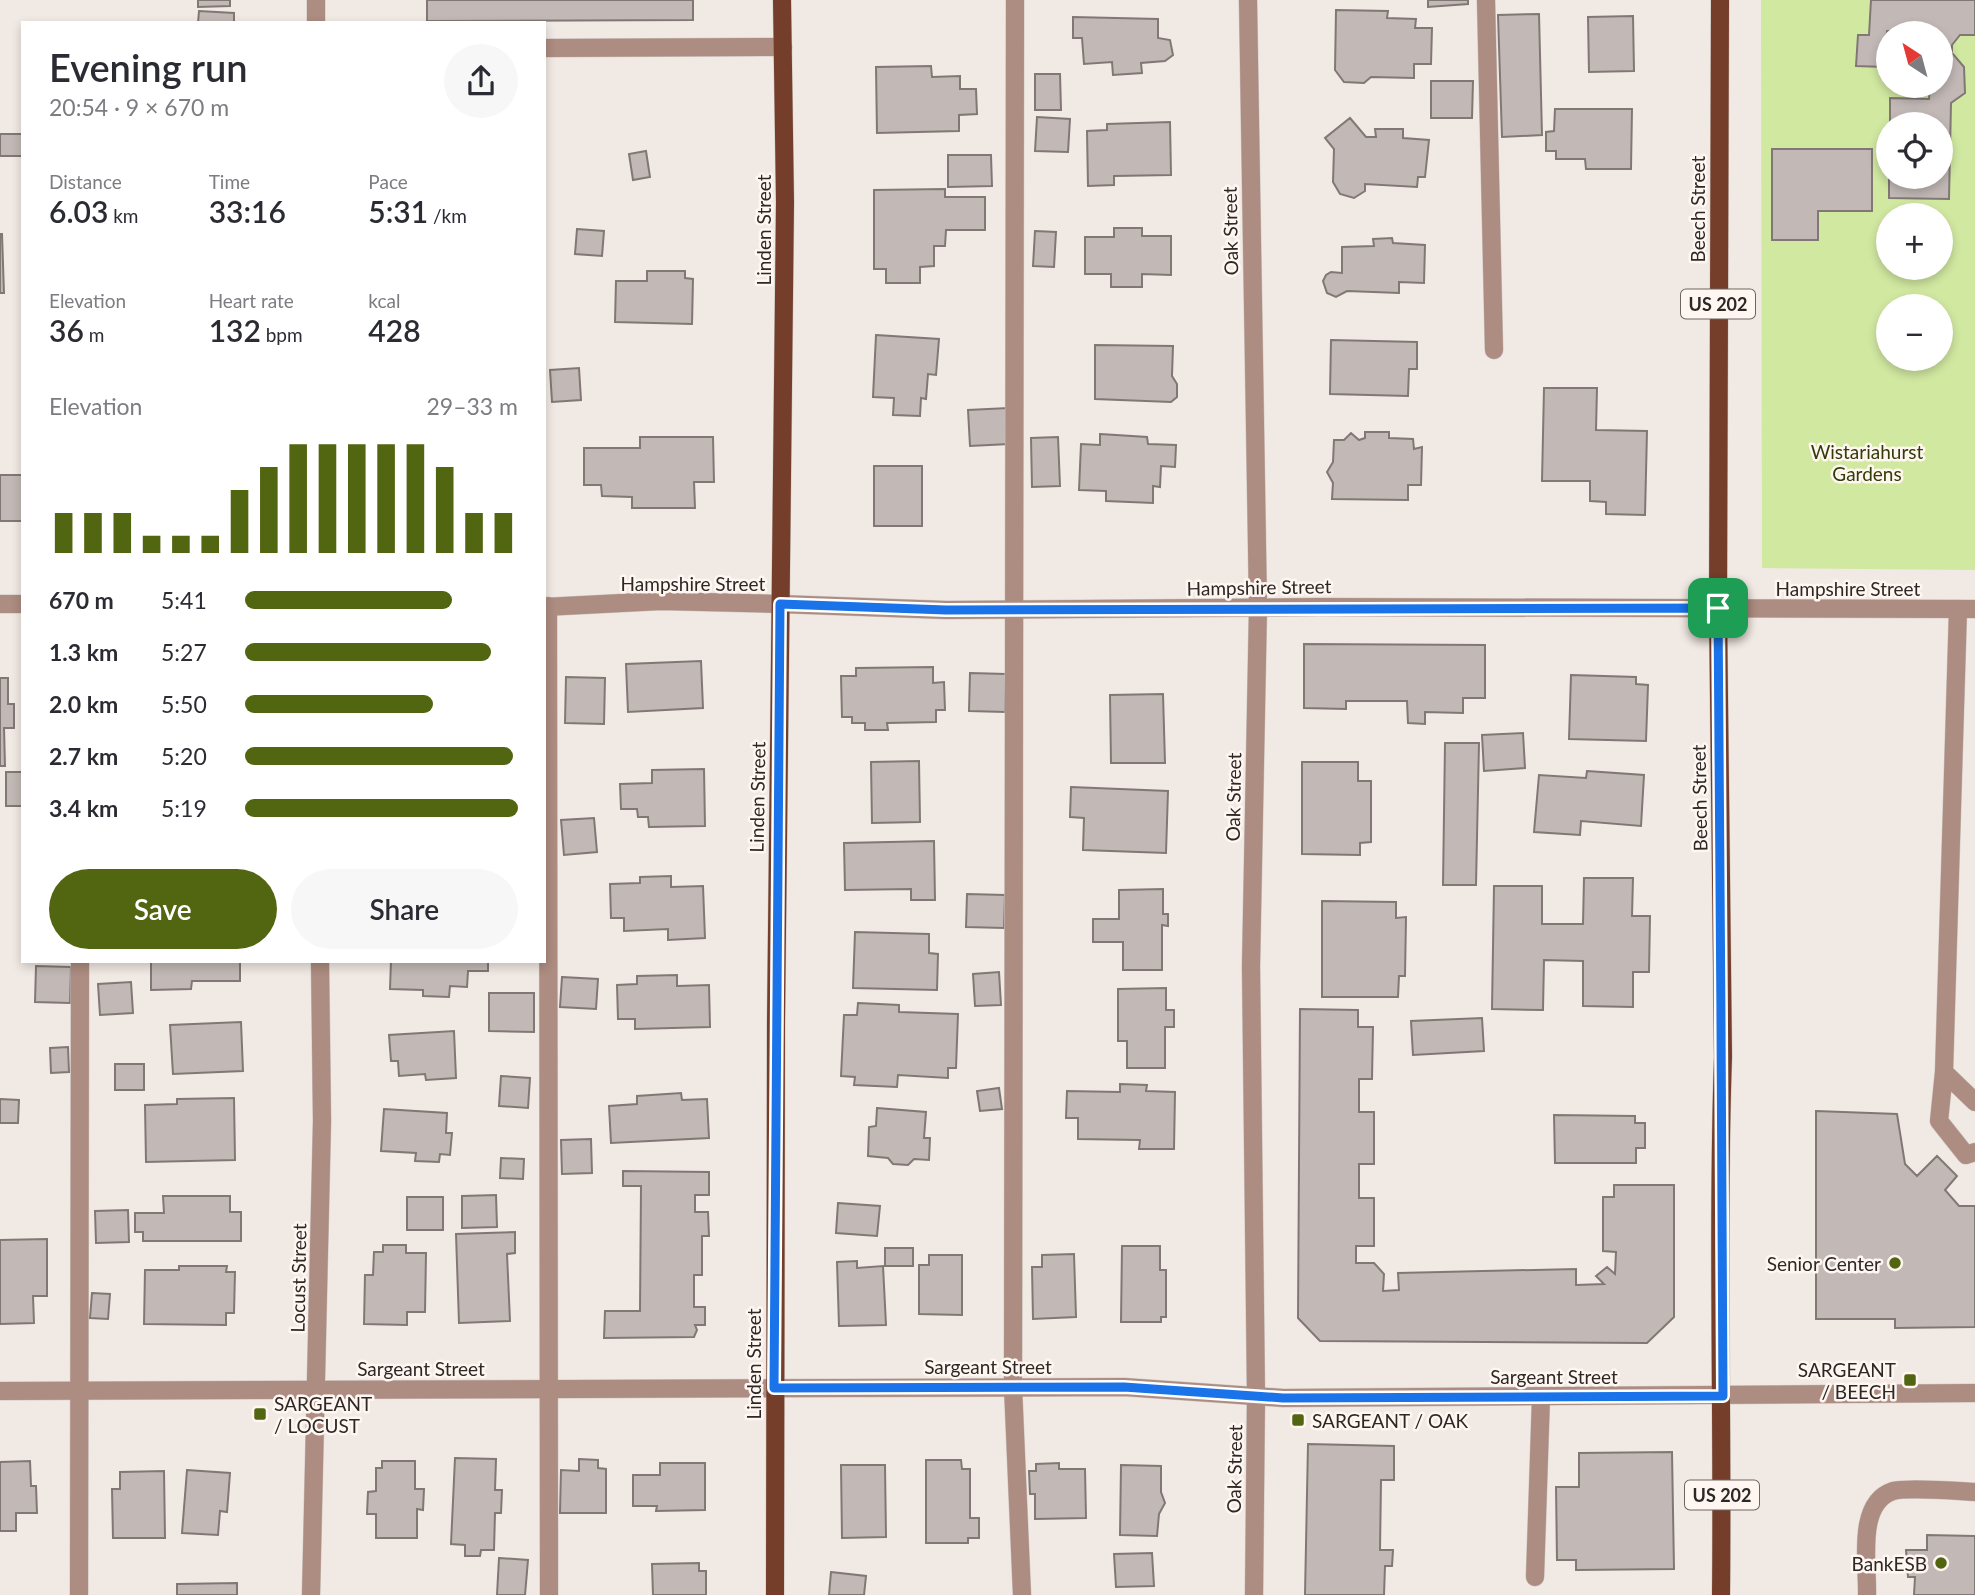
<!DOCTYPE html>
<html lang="en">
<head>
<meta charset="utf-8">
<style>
	body { margin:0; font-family:Lato,sans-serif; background:#f7f7f7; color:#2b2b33; height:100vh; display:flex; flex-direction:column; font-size:26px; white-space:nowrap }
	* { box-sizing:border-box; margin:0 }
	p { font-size:23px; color:#7c7c81 }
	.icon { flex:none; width:38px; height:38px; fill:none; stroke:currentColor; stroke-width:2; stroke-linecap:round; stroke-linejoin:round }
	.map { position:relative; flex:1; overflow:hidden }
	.drawer { position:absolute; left:21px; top:21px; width:525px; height:942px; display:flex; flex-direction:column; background:#fff; border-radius:0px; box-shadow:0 4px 10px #0003 }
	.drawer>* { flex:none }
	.needle { width:46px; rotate:324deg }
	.fabs { position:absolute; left:1876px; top:21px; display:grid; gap:14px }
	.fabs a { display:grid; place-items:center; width:77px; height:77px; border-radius:50%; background:#fff; box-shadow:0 4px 10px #0003; font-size:35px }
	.pin { position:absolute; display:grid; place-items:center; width:60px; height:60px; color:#fff; margin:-30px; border-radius:14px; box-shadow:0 4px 10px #0006 }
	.round { display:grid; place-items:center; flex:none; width:74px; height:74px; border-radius:37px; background:#f7f7f7 }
	.overview { display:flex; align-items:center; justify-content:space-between; height:119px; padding:0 28px }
	h1 { font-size:38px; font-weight:600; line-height:52px }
	.figures { display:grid; grid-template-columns:repeat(3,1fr); gap:10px; height:119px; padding:7px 28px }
	.figures div { display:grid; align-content:center }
	.figures b { font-size:30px; font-weight:600 }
	.figures small { font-size:19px; font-weight:400 }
	.figures p { font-size:19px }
	.chart { height:196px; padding:14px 28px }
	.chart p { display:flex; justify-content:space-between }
	.chart svg { width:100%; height:126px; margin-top:7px; stroke:#526510; stroke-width:6 }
	.cta { display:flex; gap:14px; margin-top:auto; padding:14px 28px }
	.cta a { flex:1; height:80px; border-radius:42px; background:#526510; color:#fff; font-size:28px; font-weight:600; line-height:80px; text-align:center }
	.cta a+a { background:#f7f7f7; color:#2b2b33 }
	ul { padding:0 28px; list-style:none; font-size:23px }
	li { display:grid; grid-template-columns:112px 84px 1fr; align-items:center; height:52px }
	li i { height:18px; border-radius:9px; background:#526510 }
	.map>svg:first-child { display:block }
	.green { fill:#d1e8a1; fill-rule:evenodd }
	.building { fill:#c2b9b6; stroke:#817875; stroke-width:2 }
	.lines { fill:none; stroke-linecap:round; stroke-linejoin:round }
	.service-casing { stroke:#cdc6c1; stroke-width:19 }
	.minor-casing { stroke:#cdc6c1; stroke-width:19 }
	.tertiary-casing { stroke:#cdc6c1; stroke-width:19 }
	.primary-casing { stroke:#cdc6c1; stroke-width:19 }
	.service { stroke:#ad8c81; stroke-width:18 }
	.minor { stroke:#ad8c81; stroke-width:18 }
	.tertiary { stroke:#ad8c81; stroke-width:18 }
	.primary { stroke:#743e2b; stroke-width:18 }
	.route-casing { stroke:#fff; stroke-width:14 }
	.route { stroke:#1a73e8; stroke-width:9 }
	.poi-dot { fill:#526510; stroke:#fff6f1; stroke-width:2.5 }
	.labels { text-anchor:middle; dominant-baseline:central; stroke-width:5; stroke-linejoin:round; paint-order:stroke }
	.shield { fill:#fff6f1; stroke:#6b6663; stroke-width:2 }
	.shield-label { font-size:18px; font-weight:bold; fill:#2b2826 }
	.street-label { font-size:19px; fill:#2b2826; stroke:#fff6f1 }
	.park-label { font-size:19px; fill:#303d07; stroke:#fff6f1 }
	.poi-label { font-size:19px; fill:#2b2826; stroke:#fff6f1; text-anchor:end }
</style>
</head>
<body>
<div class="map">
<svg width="1975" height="1595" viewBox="0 0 1975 1595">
	<rect width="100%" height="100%" fill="#f1e9e3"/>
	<!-- green -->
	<path class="green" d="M1761,0H1975V570L1762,568ZM1888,33H1941V86H1888ZM1888,124H1941V177H1888ZM1888,215H1941V268H1888ZM1888,306H1941V359H1888Z"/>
	<!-- building -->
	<path class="building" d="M198,0H230V6L198,7Z
		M427,0H693V20L427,21Z
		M1428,0H1468V4L1428,7Z
		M1871,0H1975V35H1960L1952,45V53L1964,67L1965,93L1951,103L1949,199L1889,198V177H1941V124H1890V98L1929,99L1930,86H1941V33L1887,31L1885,67L1856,66L1858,35H1869Z
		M1336,10L1388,11L1387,18L1416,19L1415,28H1432L1431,64H1414V78L1371,77L1364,83L1344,82L1335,70Z
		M199,11L234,13V23H198Z
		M1539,14L1542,135L1502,137L1498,15Z
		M1633,16L1634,71L1589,72L1588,17Z
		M1073,17L1158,19V38L1170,40L1173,55L1165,61L1141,63L1142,73L1113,75L1112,62L1084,64L1082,38H1073Z
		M931,66L932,77L960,76V89H976L977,114L959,115V131L877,133L876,67Z
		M1035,74H1060L1061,110H1035Z
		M1431,81H1473L1472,118H1431Z
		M1555,109H1632L1631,169H1586L1585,159H1556V151H1546V132L1554,131Z
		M1037,117L1070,119L1068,152L1035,151Z
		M1350,118L1366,137H1376L1375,129H1403V138L1429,140L1425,177H1418L1417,187L1365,184V191L1354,198L1340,194L1333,182L1334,149L1325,138Z
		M1170,122L1171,175L1114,176V185L1088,186L1087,131L1107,130V124Z
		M0,134H23V156H0Z
		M1772,149H1872V211H1818V240H1772Z
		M646,151L650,177L633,180L629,154Z
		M948,155H991L992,186L948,187Z
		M945,189V197H985V230H946L945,246H934V266L920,267V283H886V269H874V190Z
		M1114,228H1142V236H1171V275L1142,274V287H1111V274H1085V237H1114Z
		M577,229L604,231L602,256L575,254Z
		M1035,231L1056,232L1054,267L1033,266Z
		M0,234H2L4,293H0Z
		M1392,238L1393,243L1425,245L1424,283L1399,282V293L1347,291L1336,297L1327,293L1323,281L1326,275L1331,272L1342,273V247L1374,246L1373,239Z
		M647,271H685V278L693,279L692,324L615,322L616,281H647Z
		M876,335L939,339L936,375L928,374L926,399L921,398L920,416L893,415L894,398L873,397Z
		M1331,340L1417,342V369H1409L1408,396L1330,394Z
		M1095,345L1173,346L1172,376L1177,384V397L1171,402L1095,399Z
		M579,368L581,400L552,402L550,370Z
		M1544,388H1597L1596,430L1647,431L1645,515L1606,514V502L1590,501V481H1542Z
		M1008,408L1009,444L970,446L968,410Z
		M1365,432H1389V438L1413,439L1414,449L1422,447L1421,485H1408V500L1332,499L1333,483L1327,472L1333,462L1334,440H1344L1351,433L1359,440L1365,438Z
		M1100,434L1147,437L1148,444L1176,445L1175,467L1161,466L1160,487L1153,486V503L1106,501V491L1079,490L1081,444L1100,445Z
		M640,437H713L714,482H694L695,508H632V497L602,496L601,485H584V448H640Z
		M1058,437L1060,486L1032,487L1031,438Z
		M874,466H922V526H874Z
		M0,475H23V521H0Z
		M1304,644L1485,645V698H1463V713L1425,712V724L1408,723L1407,701H1346V709L1304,708Z
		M701,661L703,708L628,712L626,664Z
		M933,667V683L944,682L945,710H936V722L887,723L888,730H865V723H852V717H842L841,676H856V668Z
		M970,673L1006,674L1005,712L969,711Z
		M1571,675L1636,677V684L1648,685L1646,741L1569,739Z
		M566,677L605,678L604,724L565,723Z
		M0,678H8V704H14V728H4L5,766H0Z
		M1163,694L1165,763H1111L1110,695Z
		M1523,733L1525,768L1484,771L1482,735Z
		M1445,743H1479L1476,885H1443Z
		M919,761L920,822L872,823L871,762Z
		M1302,762H1358V781H1371V842L1360,843V855L1302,854Z
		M704,769L705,826L649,827L648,817H638L637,809H621L620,784L652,783V770Z
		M1587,771L1644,775L1641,826L1581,821L1580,835L1534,832L1539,775L1586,778Z
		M6,772H23V806H6Z
		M1071,787L1168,791L1166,853L1083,850L1084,818L1070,817Z
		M594,818L597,852L564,855L561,820Z
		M934,841L935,900H911V889L845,890L844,843Z
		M671,876V887L703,886L705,938L668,940V929L624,931V918H611L610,884L640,883V877Z
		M1584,878H1633L1632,916H1650L1649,972H1633V1007L1583,1006V961L1544,960L1543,1010L1492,1009L1494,886H1542V924H1583Z
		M1163,889V914H1168V926L1162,925V970H1123V942H1093V919H1119V890Z
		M967,894L1005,895L1004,928L966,927Z
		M1322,901L1396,902V918L1406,917L1405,976H1399L1398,997H1322Z
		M855,932L929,934V953L938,954L937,990L853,988Z
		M151,961H240V981H192L191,989L151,990Z
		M391,961H488V971H468L467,987L450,986L449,997L423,996V990L390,989Z
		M36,966L71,967L70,1003L35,1002Z
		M999,972L1001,1005L975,1006L973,974Z
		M677,975V986L709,985L710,1027L635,1029V1019H618L617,985L637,984V976Z
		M562,977L598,979L596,1009L560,1007Z
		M131,982L133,1013L100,1015L98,984Z
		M1166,988V1010H1174V1027H1165V1068H1127V1041H1118V989Z
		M489,993H534V1032L489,1031Z
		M858,1003L899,1005V1012L958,1014L956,1068H948V1078L898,1075L897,1087L854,1085L855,1077L841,1076L844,1015H857Z
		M1300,1009L1358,1010V1027H1373L1372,1079H1359V1112H1374V1164H1359V1198H1374V1246H1356V1263H1374L1384,1274L1383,1291L1399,1290L1398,1273L1576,1269V1285L1604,1284L1596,1276L1607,1267L1615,1274L1616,1252L1603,1251V1197H1614V1185H1674V1317L1647,1343L1320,1341L1298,1318Z
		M1482,1018L1484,1051L1413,1055L1411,1021Z
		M241,1022L243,1071L173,1074L170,1025Z
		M454,1031L456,1078L426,1080L425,1074L399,1076L398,1061H391L389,1035Z
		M68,1047L69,1072L51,1073L50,1048Z
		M115,1064H144V1090H115Z
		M501,1076L530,1078L528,1108L499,1106Z
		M1120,1084L1147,1085L1146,1091L1175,1092L1174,1149H1139L1140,1140L1078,1139V1118H1066L1067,1091L1120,1092Z
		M999,1088L1002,1109L980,1111L977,1091Z
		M681,1093L682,1100L707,1099L709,1138L611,1143L609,1106L637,1104V1096Z
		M234,1098L235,1160L146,1162L145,1105L177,1104V1099Z
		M0,1099L19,1100L18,1123H0Z
		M877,1108L926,1112L924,1138H930L929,1160L914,1159L908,1165L893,1164L888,1158L868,1156L869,1127L876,1126Z
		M384,1109L447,1113L446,1133H452L450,1155L440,1154L439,1162L415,1161L416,1153L381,1151Z
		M1816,1111L1897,1114L1905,1164L1917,1176L1937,1156L1957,1176L1945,1190L1959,1206H1975V1327L1895,1328V1319H1816Z
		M1554,1115L1635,1116V1123H1645V1148H1636V1163H1555Z
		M591,1139L592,1173L562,1174L561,1140Z
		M501,1158L524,1159L523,1179L500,1178Z
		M623,1171L709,1172V1195H695V1212H708L709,1236H702V1275H694V1307H705V1325H695L697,1330L694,1337L604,1338L605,1311H640L641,1186H623Z
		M496,1195L497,1227L462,1228V1196Z
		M163,1196H230V1212H241V1241H143V1232H135V1213H164Z
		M407,1197H443V1230H407Z
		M838,1203L880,1206L877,1236L836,1233Z
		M128,1210L129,1242L96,1243L95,1211Z
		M515,1232V1253L507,1254L510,1321L459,1323L456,1234Z
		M47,1239V1296H33L34,1323L0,1324V1240Z
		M383,1245H406V1253H426L425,1312H407V1325L364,1324L365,1275H373L374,1252H383Z
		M1122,1246H1160V1270H1166V1317H1161V1322H1121Z
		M885,1248H913V1266H885Z
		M1074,1254L1076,1317L1033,1319L1032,1267H1042V1255Z
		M929,1255H962V1315L919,1314V1265H929Z
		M857,1261V1268L883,1266L886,1325L839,1326L837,1262Z
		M179,1266H227L226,1272H235L234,1313H226V1325L144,1324L145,1270H179Z
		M92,1293L110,1294L108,1319L90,1318Z
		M1308,1444L1394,1446V1480H1381L1380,1550H1393L1392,1566H1385L1384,1595H1305Z
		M1672,1452L1674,1569L1576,1570V1560H1557L1556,1487H1579V1453Z
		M455,1458L496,1459L495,1490H502L501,1513H495L494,1550H481L480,1556H465V1545L451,1544Z
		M579,1459L598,1460V1468L606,1469V1513H560L561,1470L579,1471Z
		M926,1460H961L962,1469H970V1518H979V1538H968V1543H926Z
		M30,1461L31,1486H36L37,1513H16V1531H0V1462Z
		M382,1461H415V1489H424L423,1510L417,1509V1538H376V1514H367L368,1492L376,1491V1468H382Z
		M660,1463H705V1510L656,1511L657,1506H633V1475H660Z
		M1059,1463V1469H1085L1086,1518L1035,1519V1494H1030L1029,1471H1036V1464Z
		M841,1465H885L886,1537L842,1538Z
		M1121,1465L1161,1466V1492L1165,1503L1159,1514L1157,1536L1120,1535Z
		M187,1470L230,1473L227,1512L220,1511L218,1535L182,1533Z
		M164,1471L165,1538H113L112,1489H120V1472Z
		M1927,1535L1975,1536V1595H1914L1915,1577H1908L1906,1550H1927Z
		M1152,1553L1154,1586L1116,1587L1114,1554Z
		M499,1558L528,1560L525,1595H497Z
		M699,1563V1571H706V1595H653L652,1564Z
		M831,1572L866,1576L864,1595H829Z
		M237,1583V1595H177V1584Z"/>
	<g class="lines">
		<!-- service casing -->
		<g class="service-casing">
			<path id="service" d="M1015,0L1013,1387L1022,1595
				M1486,0L1494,350
				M544,48L783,47
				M548,606L549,1595
				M1958,609L1944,1072L1975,1102
				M1944,1072L1939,1121L1966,1155L1975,1152
				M1535,1577L1541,1397
				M79,1595L80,961
				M1867,1595C1868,1565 1856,1503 1893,1491C1909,1487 1956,1491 1975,1492"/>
		</g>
		<!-- minor casing -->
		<g class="minor-casing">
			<path id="minor" d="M316,0V23
				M1248,0L1258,607L1251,966L1256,1396L1254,1595
				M0,604H23
				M544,607L661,601L780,604
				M311,1595L322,1121L320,961"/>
		</g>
		<!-- tertiary casing -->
		<g class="tertiary-casing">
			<path id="tertiary" d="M780,604L946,610L1320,607L1975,609
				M0,1391L1124,1387L1283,1398L1975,1393"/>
		</g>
		<!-- primary casing -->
		<g class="primary-casing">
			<path id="primary" d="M1720,0L1718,608L1723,1057C1717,1236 1723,1416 1721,1595
				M775,1595L776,1022L785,202L782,0"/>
		</g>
		<!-- service -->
		<use href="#service" class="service"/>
		<!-- minor -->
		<use href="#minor" class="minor"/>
		<!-- tertiary -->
		<use href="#tertiary" class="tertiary"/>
		<!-- primary -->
		<use href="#primary" class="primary"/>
	</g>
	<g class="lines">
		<!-- route casing -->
		<g class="route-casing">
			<path id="route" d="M780,604L946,610L1718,608C1721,871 1721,1133 1723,1396L1283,1398L1124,1387L774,1388Z"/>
		</g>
		<!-- route -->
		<use href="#route" class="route"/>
	</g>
	<!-- markers -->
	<g class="poi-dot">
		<circle cx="1895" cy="1263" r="7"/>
		<rect x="1903" y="1373" width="14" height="14" rx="3.5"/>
		<rect x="253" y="1407" width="14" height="14" rx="3.5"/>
		<rect x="1291" y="1413" width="14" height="14" rx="3.5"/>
		<circle cx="1941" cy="1563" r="7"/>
	</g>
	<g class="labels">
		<!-- shield labels -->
		<g class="shield">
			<rect x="1681" y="289.5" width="74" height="29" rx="5"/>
			<rect x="1685" y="1480.5" width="74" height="29" rx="5"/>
		</g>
		<g class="shield-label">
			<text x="1718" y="304">US 202</text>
			<text x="1722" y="1495">US 202</text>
		</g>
		<!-- street labels -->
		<g class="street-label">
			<text transform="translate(1697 209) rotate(-90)">Beech Street</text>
			<text transform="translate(763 230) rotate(-90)">Linden Street</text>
			<text transform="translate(1230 231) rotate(-91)">Oak Street</text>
			<text x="693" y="583">Hampshire Street</text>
			<text transform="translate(1259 587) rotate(-1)">Hampshire Street</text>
			<text x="1848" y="588">Hampshire Street</text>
			<text transform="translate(757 797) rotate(-89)">Linden Street</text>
			<text transform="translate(1233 797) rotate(-89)">Oak Street</text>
			<text transform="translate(1699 798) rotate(-91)">Beech Street</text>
			<text transform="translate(298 1278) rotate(-89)">Locust Street</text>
			<text transform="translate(753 1364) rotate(-90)">Linden Street</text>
			<text x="988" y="1366">Sargeant Street</text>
			<text x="421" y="1368">Sargeant Street</text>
			<text x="1554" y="1376">Sargeant Street</text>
			<text transform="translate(1234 1469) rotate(-89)">Oak Street</text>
		</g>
		<!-- park labels -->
		<g class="park-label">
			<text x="1867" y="451">Wistariahurst<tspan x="1867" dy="22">Gardens</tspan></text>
		</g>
		<!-- poi labels -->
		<g class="poi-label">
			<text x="1881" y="1263">Senior Center</text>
			<text x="1896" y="1369">SARGEANT<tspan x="1896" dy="22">/ BEECH</tspan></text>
			<text x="274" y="1403" text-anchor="start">SARGEANT<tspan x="274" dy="22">/ LOCUST</tspan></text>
			<text x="1312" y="1420" text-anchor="start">SARGEANT / OAK</text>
			<text x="1927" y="1563">BankESB</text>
		</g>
	</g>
</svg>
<div class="fabs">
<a><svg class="needle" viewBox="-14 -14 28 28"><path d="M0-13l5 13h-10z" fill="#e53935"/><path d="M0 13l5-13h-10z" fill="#7c7c81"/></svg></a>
<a><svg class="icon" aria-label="locate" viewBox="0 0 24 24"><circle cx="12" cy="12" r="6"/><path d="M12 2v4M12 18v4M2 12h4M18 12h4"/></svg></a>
<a>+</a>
<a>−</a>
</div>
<div class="pin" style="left:1718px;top:608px;background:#1e9e55"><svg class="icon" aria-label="arrive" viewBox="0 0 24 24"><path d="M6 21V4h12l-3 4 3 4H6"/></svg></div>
<section class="drawer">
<div class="overview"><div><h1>Evening run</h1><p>20:54 · 9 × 670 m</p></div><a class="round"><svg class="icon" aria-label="share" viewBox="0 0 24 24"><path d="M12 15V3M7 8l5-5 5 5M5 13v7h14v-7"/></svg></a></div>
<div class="figures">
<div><p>Distance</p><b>6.03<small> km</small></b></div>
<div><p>Time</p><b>33:16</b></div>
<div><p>Pace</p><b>5:31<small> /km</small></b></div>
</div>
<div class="figures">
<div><p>Elevation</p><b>36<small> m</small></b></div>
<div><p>Heart rate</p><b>132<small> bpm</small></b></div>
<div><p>kcal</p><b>428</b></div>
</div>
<div class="chart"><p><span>Elevation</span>29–33 m</p>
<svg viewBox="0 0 160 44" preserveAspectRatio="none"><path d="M5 44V30M15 44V30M25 44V30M35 44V38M45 44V38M55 44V38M65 44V22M75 44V14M85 44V6M95 44V6M105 44V6M115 44V6M125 44V6M135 44V14M145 44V30M155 44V30"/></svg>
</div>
<ul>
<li><b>670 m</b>5:41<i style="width:76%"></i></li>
<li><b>1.3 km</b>5:27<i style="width:90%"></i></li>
<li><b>2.0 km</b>5:50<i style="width:69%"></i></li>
<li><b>2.7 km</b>5:20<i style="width:98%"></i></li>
<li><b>3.4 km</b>5:19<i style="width:100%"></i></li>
</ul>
<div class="cta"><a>Save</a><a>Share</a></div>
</section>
</div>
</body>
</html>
